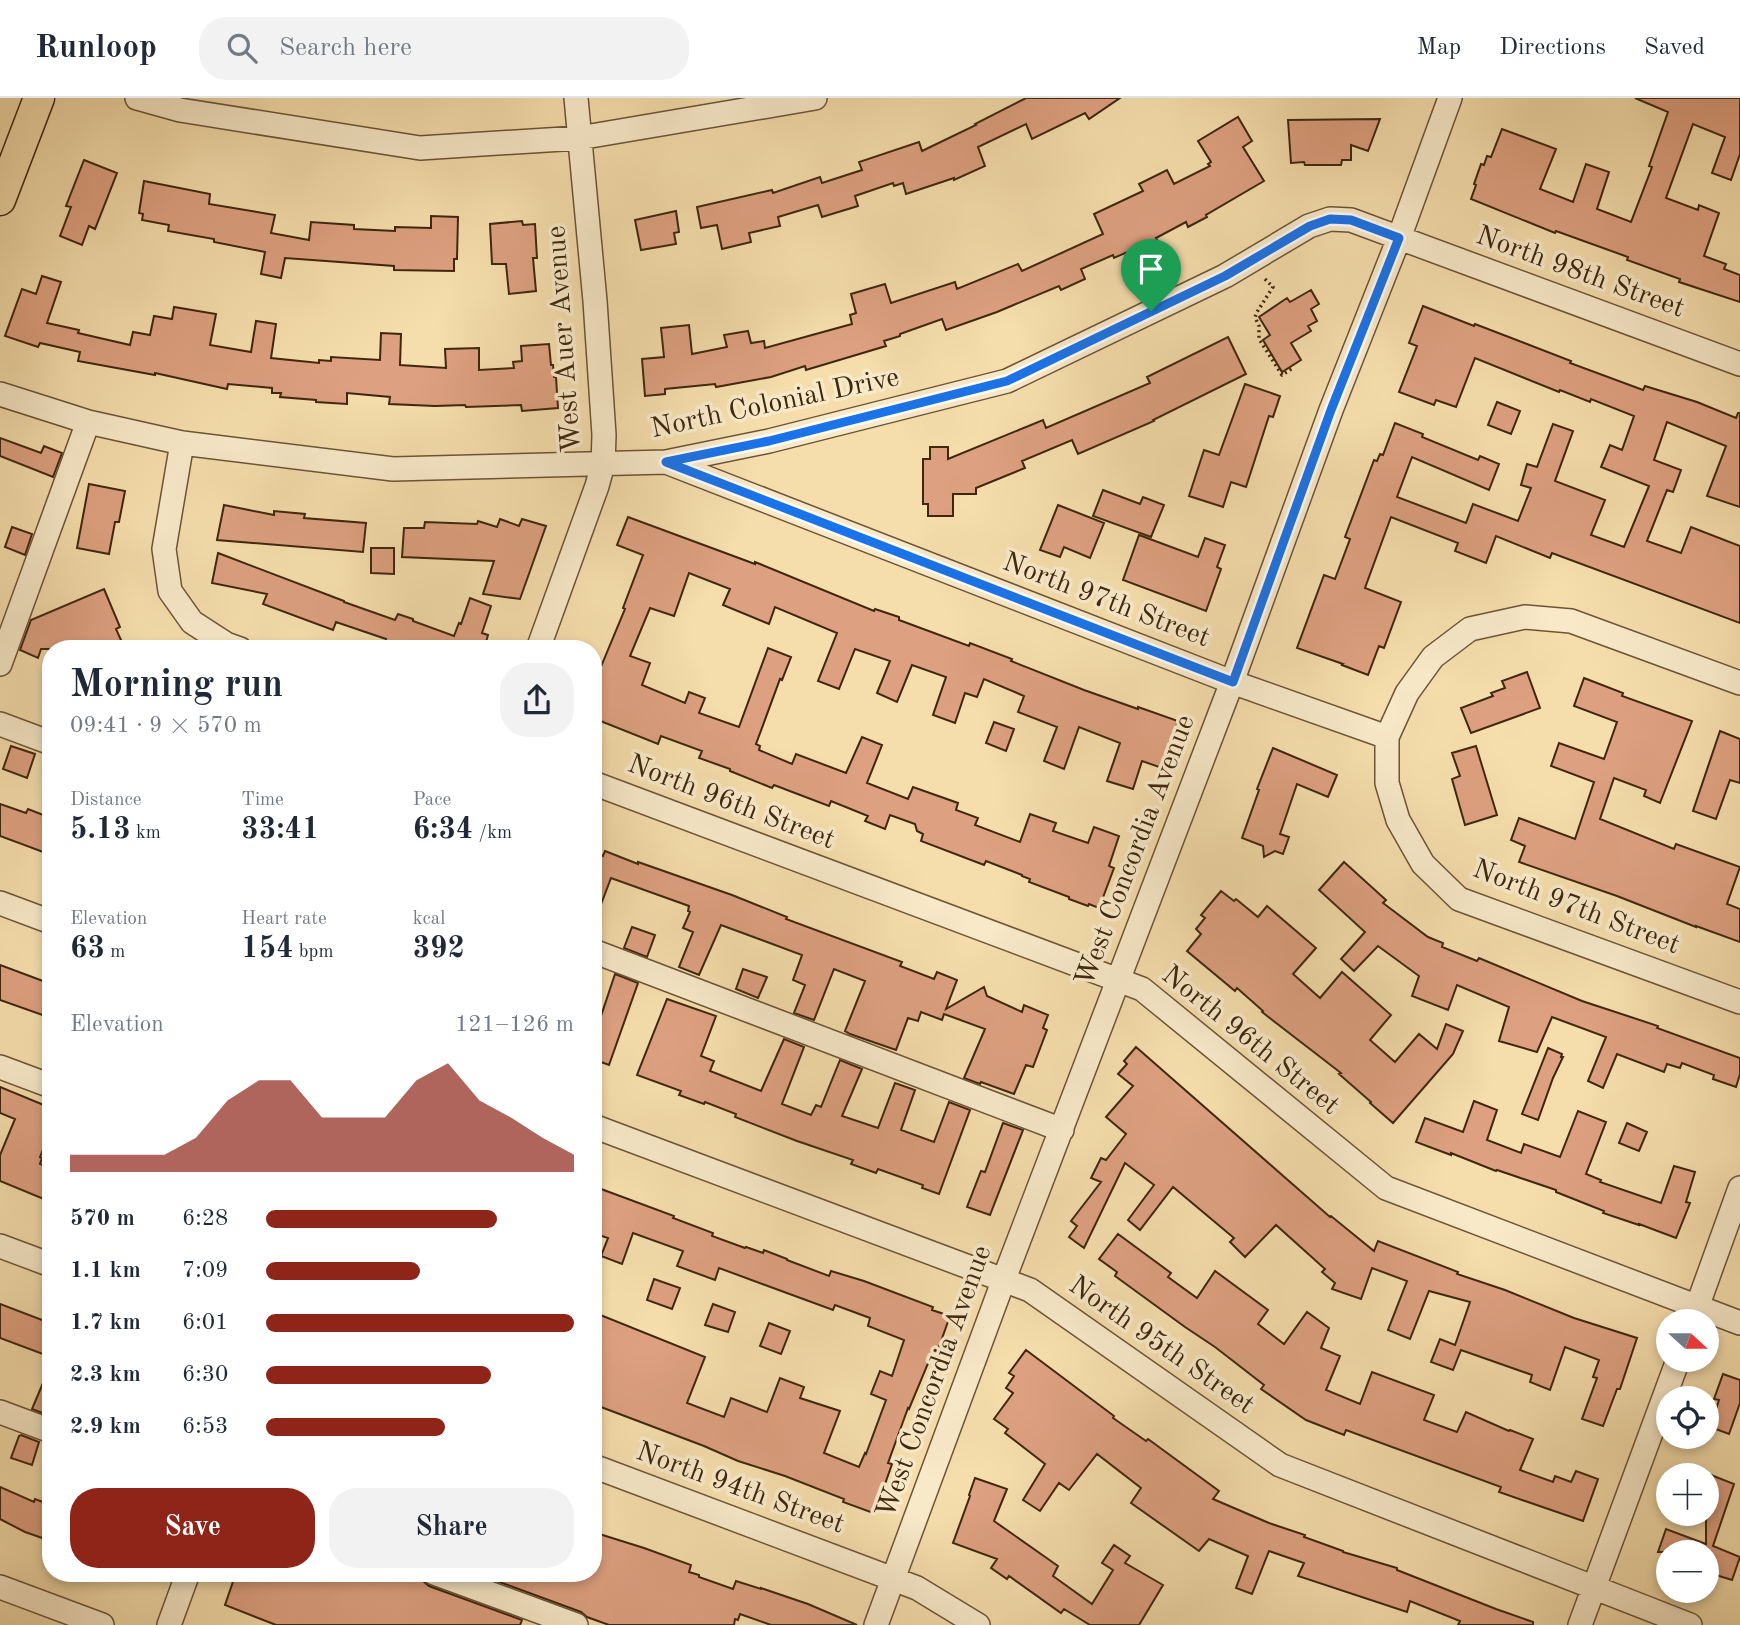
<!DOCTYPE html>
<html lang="en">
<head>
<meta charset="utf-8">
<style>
	body { margin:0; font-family:"Old Standard TT",serif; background:#f2f2f3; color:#1f2937; height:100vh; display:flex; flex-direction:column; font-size:26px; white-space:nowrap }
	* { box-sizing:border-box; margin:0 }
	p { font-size:23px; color:#747a83 }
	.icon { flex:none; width:38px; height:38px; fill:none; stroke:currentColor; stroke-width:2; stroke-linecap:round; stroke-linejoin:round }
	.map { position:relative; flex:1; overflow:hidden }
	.drawer { position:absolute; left:42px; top:542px; width:560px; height:942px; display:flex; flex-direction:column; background:#fff; border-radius:28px; box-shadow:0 4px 10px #0003 }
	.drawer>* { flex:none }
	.needle { width:46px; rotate:111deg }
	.fabs { position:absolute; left:1656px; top:1211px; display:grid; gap:14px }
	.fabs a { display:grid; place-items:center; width:63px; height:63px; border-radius:50%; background:#fff; box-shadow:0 4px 10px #0003; font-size:35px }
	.pin { position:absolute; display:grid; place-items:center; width:60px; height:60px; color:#fff; margin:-72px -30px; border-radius:50% 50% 50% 0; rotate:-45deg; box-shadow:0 0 7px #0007 }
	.pin .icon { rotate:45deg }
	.round { display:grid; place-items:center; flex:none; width:74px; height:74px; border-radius:28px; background:#f2f2f3 }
	.overview { display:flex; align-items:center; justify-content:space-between; height:119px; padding:0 28px }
	h1 { font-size:38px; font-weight:700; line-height:52px }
	.metrics { display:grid; grid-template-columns:repeat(3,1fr); gap:10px; height:119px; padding:7px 28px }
	.metrics div { display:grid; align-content:center }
	.metrics b { font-size:30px; font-weight:700 }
	.metrics small { font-size:19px; font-weight:400 }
	.metrics p { font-size:19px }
	.chart { height:196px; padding:14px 28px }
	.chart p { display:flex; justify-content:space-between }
	.chart svg { width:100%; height:126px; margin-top:7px; fill:#8f2418; opacity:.7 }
	.cta { display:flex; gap:14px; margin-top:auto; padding:14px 28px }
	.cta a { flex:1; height:80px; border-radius:28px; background:#8f2418; color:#fff; font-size:28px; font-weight:700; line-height:80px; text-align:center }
	.cta a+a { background:#f2f2f3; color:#1f2937 }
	ul { padding:0 28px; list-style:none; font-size:23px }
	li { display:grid; grid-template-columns:112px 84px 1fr; align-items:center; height:52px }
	li i { height:18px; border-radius:9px; background:#8f2418 }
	header { display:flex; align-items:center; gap:42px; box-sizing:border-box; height:98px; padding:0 35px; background:#fff; border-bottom:2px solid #e0e1e3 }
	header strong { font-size:33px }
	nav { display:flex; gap:38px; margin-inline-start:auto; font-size:24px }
	.search { width:490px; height:63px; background:#f2f2f3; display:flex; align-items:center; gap:18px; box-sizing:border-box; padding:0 24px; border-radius:28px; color:#747a83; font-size:26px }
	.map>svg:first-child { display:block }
	.building { fill:#dda080; stroke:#3f270e; stroke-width:2 }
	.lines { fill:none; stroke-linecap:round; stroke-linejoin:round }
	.minor-casing { stroke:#6c5436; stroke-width:26 }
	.major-casing { stroke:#3f270e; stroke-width:33 }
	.path { stroke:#3f270e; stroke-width:3.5; stroke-dasharray:2 3.5; stroke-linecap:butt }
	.minor { stroke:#f8e9c9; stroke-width:23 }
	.major { stroke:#f5ddac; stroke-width:30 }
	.route-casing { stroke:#fff; stroke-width:14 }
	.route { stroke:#1a73e8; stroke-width:9 }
	.labels { text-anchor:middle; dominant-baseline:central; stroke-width:7; stroke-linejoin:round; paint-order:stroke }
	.street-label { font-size:28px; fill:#3f270e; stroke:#f8e9c9 }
</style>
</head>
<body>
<header>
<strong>Runloop</strong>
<div class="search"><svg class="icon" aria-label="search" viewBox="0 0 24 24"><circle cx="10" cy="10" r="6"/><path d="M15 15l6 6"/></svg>Search here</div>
<nav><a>Map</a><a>Directions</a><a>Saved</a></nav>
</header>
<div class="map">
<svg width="1740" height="1527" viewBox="0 0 1740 1527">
	<rect width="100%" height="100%" fill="#f5ddac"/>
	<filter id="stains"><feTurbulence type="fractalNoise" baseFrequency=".00286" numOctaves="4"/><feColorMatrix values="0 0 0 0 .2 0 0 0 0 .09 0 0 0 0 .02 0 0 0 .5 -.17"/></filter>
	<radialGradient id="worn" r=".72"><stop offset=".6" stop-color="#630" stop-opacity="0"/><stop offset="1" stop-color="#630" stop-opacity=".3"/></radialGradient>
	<!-- building -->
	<path class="building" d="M1026,0H1120L1089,21L1085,15L1032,41L1026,26L978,49L985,68L954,82V80L906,96L903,85L894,88L893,85L855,98L858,108L822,119L818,107L778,119L780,128L749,135L751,144L722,151L717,127L701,130L697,109L772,92L773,95L820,79L822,85L862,72L859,64L919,44L922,53L976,27L975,26Z
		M1635,0H1740V56L1731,82L1712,75L1725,39L1693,26L1666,100L1698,112L1699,107L1719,115L1704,158L1726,166L1724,171L1740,177V204L1679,184L1680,181L1627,162L1628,159L1556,133L1555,135L1471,101L1476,87L1474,86L1481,66L1484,67L1487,58L1491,59L1502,31L1556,51L1540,91L1573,104L1586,66L1609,74L1597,111L1631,124L1652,69L1649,68L1668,14Z
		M1238,19L1252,43L1243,49L1264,83L1206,117L1207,119L1188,129L1186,124L1156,140L1159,145L1136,155L1134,151L1114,160L1113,157L1081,171L1085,181L1061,192L1059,188L997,214L946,232L942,221L900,236V238L884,243L886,248L806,272L805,268L771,279L716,289L715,286L665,291V296L645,298L642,261L664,259L661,230L689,227L692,256L727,249L724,237L748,233L751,245L764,243L765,250L852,226L850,217L856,215L851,196L885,186L891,205L955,184L957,191L1018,166L1022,173L1103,136L1094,116L1143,93L1139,86L1167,72L1174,86L1210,68L1208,66L1211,64L1198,43Z
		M1380,21L1368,53L1351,47V62H1342L1341,67H1305L1304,64L1291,65L1288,22Z
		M84,62L117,75L95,131L89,128L82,147L60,138L71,109L66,108Z
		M144,83L210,96L209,106L275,117L271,135L309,142L311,124L354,127V131L395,133V129L431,130V118L458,119L457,161H454V173L394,172V168L285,160L281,180L261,176L265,154L214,144V141L168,133L169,127L142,122L143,116L139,115Z
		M676,113L679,134L674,135L676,146L641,152L635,122Z
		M522,123L523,127L535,126L537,160H533L536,193L509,196L506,166H492L490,126Z
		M42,178L61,184L47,225L79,232L78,235L130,247L133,234L150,237L154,218L172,221L174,209L216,216L210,247L251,254L256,223L276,226L271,260L319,265V262L331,263V259L380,262L381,235L401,236L400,267L446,270L445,251L479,250V272L514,270L513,264L522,263L521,248L549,246L551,267H553L554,279H556L558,310L522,313L521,307L466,309L465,307L435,308L389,306L390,299L347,295V306L316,304V302L280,299L281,295H272V290L228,286L227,291L155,275V277L78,263L80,254L40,245L38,249L5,238L22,191L36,196Z
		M1311,192L1319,206L1311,211L1317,223L1308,228L1311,233L1291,245L1301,262L1282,274L1263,242L1270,237L1259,219L1287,200L1290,204Z
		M1423,208L1474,228L1475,226L1571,263L1570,265L1643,292L1645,288L1697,304L1736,320L1738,315H1740V409L1707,398L1726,348L1667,324L1654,362L1681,372L1673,394L1667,392L1647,443L1681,455L1691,429L1740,448V525L1552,455L1550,460L1496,438L1486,465L1455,453L1458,445L1391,419L1365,490L1401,504L1384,550L1379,548L1368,577L1342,567L1343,566L1297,550L1324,477L1335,481L1350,441L1345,439L1374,362L1377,363L1380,356L1383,357L1395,325L1423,336L1422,339L1478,362L1480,358L1499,366L1489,392L1412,359L1397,399L1466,425L1473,406L1518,423L1531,390L1521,387L1527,366L1537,369L1553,326L1573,333L1555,383L1605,402L1591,437L1624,449L1649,388L1601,369L1610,347L1622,352L1634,318L1591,301L1590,304L1560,292L1559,294L1475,260L1456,309L1436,302L1434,307L1399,294L1417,248L1409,245Z
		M1228,239L1246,276L1153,322L1154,323L1078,356L1072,342L1022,363L1025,370L976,390V396H953V418H928V406H923V361H930V349H948V361L1043,322L1046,330L1150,285L1147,279Z
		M1245,286L1280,298L1273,319L1269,318L1246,389L1231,384L1223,409L1189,398L1204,352L1219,357Z
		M1497,304L1520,313L1511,336L1488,327Z
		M0,340L41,355L44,348L62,355L53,379L0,358Z
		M89,386L125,393L119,424H115L109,456L77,450Z
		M1103,392L1140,406L1143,399L1164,407L1151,439L1093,418Z
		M224,407L274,417V413L305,416L304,420L366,425L363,454L217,442Z
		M1058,407L1104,425L1090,460L1064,449L1060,459L1040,452Z
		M628,419L755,466V464L874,513L875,511L899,519V522L969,548L970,545L1012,561L1011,563L1084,592L1138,611V609L1178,623L1162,670L1142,663L1133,691L1107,683L1120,645L1079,629L1064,671L1044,663L1057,629L1018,614L1024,598L984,581L977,599L965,595L955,625L933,617L946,579L912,567L897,604L877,595L890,563L855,551L839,591L818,583L837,535L775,509L769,526L723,507L730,491L689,475L674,518L650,510L630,558L650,565L642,587L685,605L689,594L705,600L699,615L739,629L768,550L791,559L782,582L780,581L756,646L760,648L759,652L792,666L796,656L846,675L862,639L882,647L867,685L908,701L913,689L958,705L956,712L978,720L975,727L1020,744L1030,716L1056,725L1053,733L1088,745L1094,729L1119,738L1109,768L1114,770L1099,810L1089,806L1088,808L1069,801V799L1029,784L1030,781L1022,778V777L986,763L984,767L921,743L923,736L917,733L915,726L890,717L885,731L865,723L868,718L831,703L829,708L774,687L772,690L730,673V671L699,660L702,653L661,638L658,646L593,620V574L598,576L600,571L625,511L623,510L643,457L617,447Z
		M500,421L519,428L522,421L546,428L520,501L483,496L494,463L402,459L404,430H424L425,424L477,426L478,423L497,429Z
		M12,429L32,436L25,457L5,449Z
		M1139,437L1198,459L1205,440L1225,447L1217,469L1221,471L1206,513L1123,482Z
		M371,450H394V476L371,475Z
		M218,455L344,503V504L395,522L398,516L413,521V523L454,538L459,525L461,526L470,500L491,508L482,535L488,537L485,548V551H406L385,544L386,541L336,524L333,532L263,506L267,496L212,485Z
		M104,491L120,529L116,531L125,551H41L38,560L20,552L31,522Z
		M1527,574L1540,610L1471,635L1461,610L1493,598L1491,595L1505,590L1502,583Z
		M1584,580L1623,595L1622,598L1692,623L1660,705L1644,698L1646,692L1614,680L1600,721L1674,751L1676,746L1740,769L1727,806L1740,811V844L1696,828V829L1617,798L1519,764L1525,748L1511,742L1519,720L1575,741L1594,684L1551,668L1559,645L1604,661L1617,624L1574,608Z
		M994,624L1014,631L1006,653L986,645Z
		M1720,633L1740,641V685L1730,682L1716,721L1693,713Z
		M11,648L35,656L27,680L3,671Z
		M1476,648L1497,717L1465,727L1452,681L1460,678L1452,655Z
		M1273,650L1337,677L1328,699L1297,686L1280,736L1289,739L1283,756L1275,753L1264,759L1263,748L1242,740L1259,692L1257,691Z
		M0,706L26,715L28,711L51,720V753L44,750L43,754L0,738Z
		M605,753L638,766V764L732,797L787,819L786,821L902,864L900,868L934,881L937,874L957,882L946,911L984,889L987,898L1022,914L1024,907L1048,917L1043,930L1047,932L1033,969L1026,967L1014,996L981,984L980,986L964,980L985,931L944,916L942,922L921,914L918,923L908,920L896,952L850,936L845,933L865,883L834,871L814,922L794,915L805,887L793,882L802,857L721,827L699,877L679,869L693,834L683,830L690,814L688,813L689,808L611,780L595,822L593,821V754L603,758Z
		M1344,764L1386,802L1383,805L1428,839L1443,845L1442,849L1477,863L1479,860L1582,903L1658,928L1657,930L1740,960V976L1736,989L1713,981L1714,977L1682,965L1680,970L1667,966L1664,974L1617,956L1603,990L1588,983L1606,939L1552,919L1537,954L1499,943L1509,909L1457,887L1448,912L1412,898L1419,878L1378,848L1354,873L1341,861L1365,834L1319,792Z
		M1221,793L1234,803L1236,801L1258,819L1267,808L1316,850L1293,876L1320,900L1342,874L1391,917L1370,942L1395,964L1419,936L1437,951L1446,926L1463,933L1453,956L1393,1025L1370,1005L1371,1004L1339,976L1341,975L1262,914L1263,913L1237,890L1235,893L1187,853L1201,836L1196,831L1205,820L1201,817Z
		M632,829L655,837L647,859L624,850Z
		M0,867L51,886V920L0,902Z
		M743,871L767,879L758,900L736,891Z
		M615,876L638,885L609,967L593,961V919L600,921Z
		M667,901L716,918L701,958L714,963L710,973L761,993L784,941L804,949L782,1006L811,1017L816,1007L821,1009L840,962L862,971L842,1018L878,1030L895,985L915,992L901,1032L934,1044L949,1004L970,1012L939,1096L922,1090L923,1087L878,1071L876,1075L851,1066L853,1062L797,1043L735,1019L736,1016L705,1004L704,1006L679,997L681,993L637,977Z
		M1136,949L1330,1119L1331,1118L1374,1153L1378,1143L1458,1174L1457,1176L1505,1192L1574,1220L1637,1240L1620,1291H1617L1603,1328L1582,1321L1597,1280L1593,1279L1599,1262L1565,1249L1550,1292L1530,1284L1532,1277L1461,1252L1453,1272L1431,1264L1440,1241L1455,1247L1470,1204L1429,1193L1410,1241L1388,1232L1407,1183L1372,1170L1361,1201L1332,1191L1335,1185L1322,1174L1325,1171L1276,1127L1245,1159L1230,1144L1234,1140L1173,1089L1140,1132L1128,1122L1154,1087L1125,1065L1084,1150L1069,1139L1077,1128L1071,1123L1101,1084L1091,1080L1101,1060L1106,1062L1126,1036L1106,1019L1133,988L1118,976L1127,966L1124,963Z
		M1548,950L1562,956L1561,959H1563L1553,980L1538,1022L1522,1016Z
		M0,989L51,1010V1033L40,1059L42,1060L40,1066L51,1070V1104L0,1083V1057L15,1021L0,1015Z
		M1474,1003L1497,1012L1487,1042L1521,1055L1524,1046L1560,1059L1578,1013L1606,1024L1586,1076L1601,1082L1600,1084L1661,1105L1674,1068L1695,1074L1686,1104L1690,1105L1676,1140L1639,1126V1127L1603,1115L1604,1113L1556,1094V1092L1497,1072L1496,1073L1451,1055V1057L1416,1044L1425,1020L1463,1034Z
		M1003,1025L1023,1032L990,1117L967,1109L981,1073L985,1074Z
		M1627,1025L1647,1034L1639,1053L1619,1045Z
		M593,1088L674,1118L673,1120L713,1135L712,1138L745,1150L746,1149L763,1155L764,1152L787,1161V1162L829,1178L831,1173L864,1183L933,1209L932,1212L950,1218L935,1260L931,1258L909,1311L908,1310L888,1365L892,1366L884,1389L886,1390L876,1416L843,1404L844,1401L785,1378L738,1363L704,1348L593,1306V1214L705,1259L687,1305L724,1319L731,1300L767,1314L780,1280L804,1289L800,1300L840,1313L824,1355L859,1369L865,1355L866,1356L886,1302L871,1296L880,1273L892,1278L904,1242L868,1228L870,1220L835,1207L833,1212L719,1170L715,1182L677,1168L683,1153L633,1135L622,1166L601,1158L608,1140L593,1135Z
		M1118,1136L1171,1175L1168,1179L1197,1200L1215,1173L1268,1212L1258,1226L1284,1246L1307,1214L1329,1230L1321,1250L1340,1258L1326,1292L1360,1306L1372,1274L1434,1297L1424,1322L1457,1334L1466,1314L1509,1333L1510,1332L1533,1341L1520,1372L1553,1384L1555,1378L1571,1384L1576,1373L1598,1381L1583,1423L1499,1394L1501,1389L1346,1332L1344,1337L1306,1322L1261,1291L1264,1287L1215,1249L1185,1229L1115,1178L1117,1174L1099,1161Z
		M654,1181L680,1190L672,1211L647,1202Z
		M0,1206L42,1222L51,1223V1259L0,1240Z
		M713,1206L735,1214L728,1234L705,1227Z
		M769,1225L790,1233L781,1256L760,1248Z
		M1026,1252L1114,1318L1113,1320L1146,1343L1148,1341L1219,1393L1213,1401L1269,1425L1305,1437L1304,1439L1343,1453V1454L1397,1470V1472L1496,1511L1533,1524V1527H1458L1460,1523L1410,1503L1407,1514L1298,1478L1304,1465L1269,1453L1252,1496L1236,1490L1248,1458L1209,1441L1199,1453L1131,1405L1141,1390L1097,1356L1069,1392L1059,1385L1040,1413L1023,1402L1045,1366L1005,1335L1008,1331L994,1321L1013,1295L1006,1290L1014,1278L1009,1275Z
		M51,1266V1317L50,1318L32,1311Z
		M1723,1276L1740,1282V1305L1729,1336L1710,1329L1719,1302L1714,1301Z
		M21,1337L39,1344L32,1367L11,1360L19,1338Z
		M1706,1375L1734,1386L1713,1448L1740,1459L1732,1482L1706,1474V1454H1658L1666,1431L1706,1446Z
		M975,1380L1007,1391L994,1423L1058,1468L1053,1478L1092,1506L1113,1472L1102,1465L1114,1447L1130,1458L1125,1465L1163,1487L1139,1527H1090L1064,1511L1061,1515L1009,1478L1007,1481L991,1470L997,1461L953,1445L970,1398L969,1397Z
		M0,1389L34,1404L35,1401L51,1407V1443L25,1434L0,1421Z
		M593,1434L644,1450L691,1467L689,1474L699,1477V1479L733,1491L736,1483L761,1491V1490L808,1506L857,1527H771L740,1516L738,1522L735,1521L734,1527H609L587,1519L581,1514L475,1475H593Z
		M236,1475H420L423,1483L429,1488L522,1522L520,1527H276L225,1507Z"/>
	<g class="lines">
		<!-- minor casing -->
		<g class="minor-casing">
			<path id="minor" d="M137,0L180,12L420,50L579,40L815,0
				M0,296L88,324L182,345L393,371L666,364L769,343L1007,283L1225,178L1309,128L1330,121L1351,122L1740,266
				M182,345L164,451L170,493L192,524L226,546L240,551
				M666,364L1232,584L1387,639
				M538,551L597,388L603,366L604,337L595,203L576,0
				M0,566L88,324
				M1740,585L1571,523L1525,519L1470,531L1433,559L1407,595L1387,639V685L1398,722L1423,766L1459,801L1740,904
				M0,626L51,645
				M593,685L1142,891L1386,1090L1740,1225
				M0,805L51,824
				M593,853L1062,1032
				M0,969L51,988
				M593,1028L1030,1192L1280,1367L1690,1527
				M0,1148L51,1167
				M1692,1223L1740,1090
				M0,1314L51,1333
				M593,1368L917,1490L978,1527
				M434,1475L576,1527
				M0,1489L102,1527
				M169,1527L188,1475
				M876,1527L1004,1181L1232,584L1331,312L1399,140L1450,0
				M1580,1527L1678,1262"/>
		</g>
		<!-- major casing -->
		<g class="major-casing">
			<path id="major" d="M0,102L39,0"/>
		</g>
		<!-- path -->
		<path class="path" d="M1265,181L1273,189L1257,214L1255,219L1259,228V241L1282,277L1293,270"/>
		<!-- minor -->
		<use href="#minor" class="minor"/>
		<!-- major -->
		<use href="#major" class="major"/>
	</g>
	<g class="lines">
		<!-- route casing -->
		<g class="route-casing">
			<path id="route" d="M1330,121L1351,122L1399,140L1331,312L1233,584L666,364L769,343L1007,283L1225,178L1310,128Z"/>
		</g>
		<!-- route -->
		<use href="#route" class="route"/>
	</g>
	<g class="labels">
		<!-- street labels -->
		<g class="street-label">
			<text transform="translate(1580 175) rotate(20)">North 98th Street</text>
			<text transform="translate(565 241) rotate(-94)">West Auer Avenue</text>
			<text transform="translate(775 306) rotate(-12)">North Colonial Drive</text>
			<text transform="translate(1106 503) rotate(21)">North 97th Street</text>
			<text transform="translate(731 705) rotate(21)">North 96th Street</text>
			<text transform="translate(1136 753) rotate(-69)">West Concordia Avenue</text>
			<text transform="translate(1576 810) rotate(21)">North 97th Street</text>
			<text transform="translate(1250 943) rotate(39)">North 96th Street</text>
			<text transform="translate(1161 1248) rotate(35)">North 95th Street</text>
			<text transform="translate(935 1284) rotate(-70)">West Concordia Avenue</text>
			<text transform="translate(740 1391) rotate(20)">North 94th Street</text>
		</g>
	</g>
	<rect width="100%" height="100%" filter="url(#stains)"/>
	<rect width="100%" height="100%" fill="url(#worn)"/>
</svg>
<div class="fabs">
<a><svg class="needle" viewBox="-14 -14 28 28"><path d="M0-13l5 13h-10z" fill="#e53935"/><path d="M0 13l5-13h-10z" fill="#747a83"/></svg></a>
<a><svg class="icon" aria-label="locate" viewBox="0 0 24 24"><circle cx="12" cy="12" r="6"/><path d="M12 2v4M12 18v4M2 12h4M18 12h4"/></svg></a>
<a>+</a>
<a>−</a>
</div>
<div class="pin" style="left:1151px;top:213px;background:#1e9e55"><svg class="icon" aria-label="arrive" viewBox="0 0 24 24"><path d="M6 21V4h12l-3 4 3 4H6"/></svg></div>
<section class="drawer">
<div class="overview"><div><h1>Morning run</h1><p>09:41 · 9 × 570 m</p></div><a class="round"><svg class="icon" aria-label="share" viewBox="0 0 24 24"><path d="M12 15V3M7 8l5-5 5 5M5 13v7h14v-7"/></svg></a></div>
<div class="metrics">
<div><p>Distance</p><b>5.13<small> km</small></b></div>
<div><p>Time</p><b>33:41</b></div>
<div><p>Pace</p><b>6:34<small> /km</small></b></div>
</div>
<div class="metrics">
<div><p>Elevation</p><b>63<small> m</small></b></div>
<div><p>Heart rate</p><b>154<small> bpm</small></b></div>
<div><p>kcal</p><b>392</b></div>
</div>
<div class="chart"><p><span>Elevation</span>121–126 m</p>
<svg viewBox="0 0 160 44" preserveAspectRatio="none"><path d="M0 44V38L10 38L20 38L30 38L40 32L50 19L60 12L70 12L80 25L90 25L100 25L110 12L120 6L130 19L140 25L150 32L160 38V44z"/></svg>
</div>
<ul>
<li><b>570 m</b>6:28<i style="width:75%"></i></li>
<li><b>1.1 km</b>7:09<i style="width:50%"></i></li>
<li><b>1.7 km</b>6:01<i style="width:100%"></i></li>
<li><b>2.3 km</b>6:30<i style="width:73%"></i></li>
<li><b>2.9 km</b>6:53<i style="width:58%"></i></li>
</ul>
<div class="cta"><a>Save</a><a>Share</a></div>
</section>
</div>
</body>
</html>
